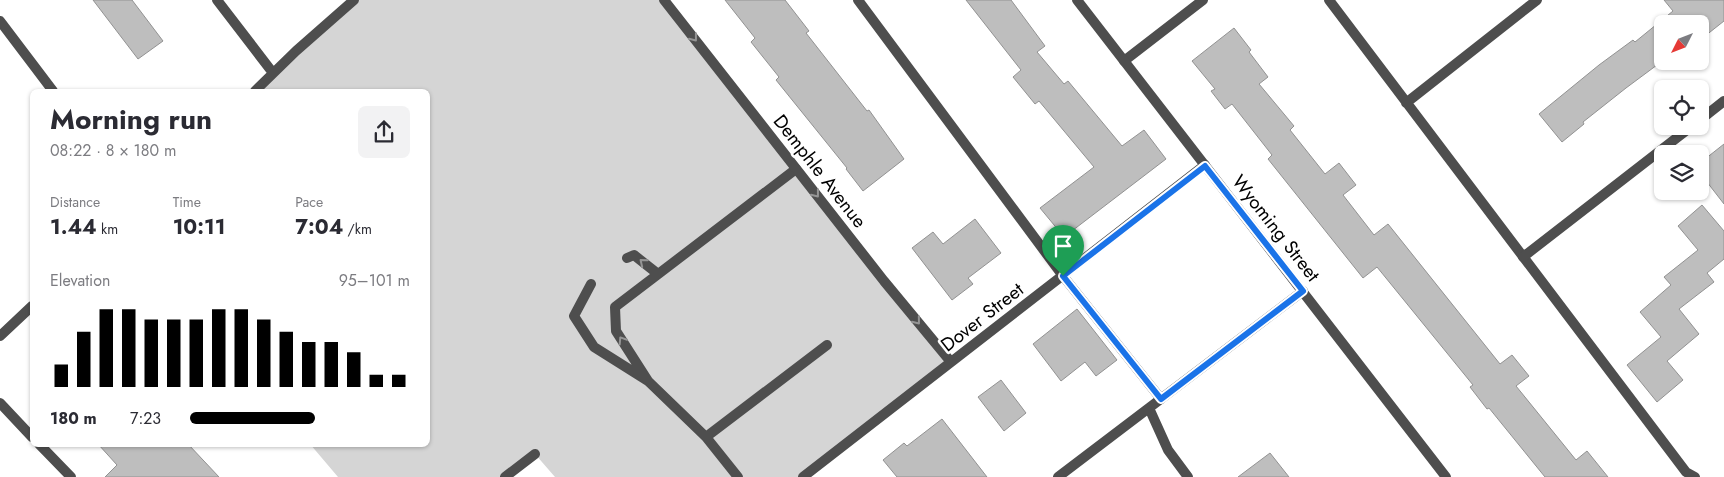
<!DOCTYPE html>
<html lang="en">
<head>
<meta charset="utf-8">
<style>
	body { margin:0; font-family:Jost,sans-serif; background:#f2f2f3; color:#2b2b33; height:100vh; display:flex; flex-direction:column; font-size:19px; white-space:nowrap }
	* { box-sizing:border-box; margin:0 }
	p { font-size:16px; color:#7c7c81 }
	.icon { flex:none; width:28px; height:28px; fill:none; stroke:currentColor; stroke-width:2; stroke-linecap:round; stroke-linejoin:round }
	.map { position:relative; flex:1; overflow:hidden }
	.details { position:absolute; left:30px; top:89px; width:400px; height:358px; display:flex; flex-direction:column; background:#fff; border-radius:8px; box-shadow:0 1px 4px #0004 }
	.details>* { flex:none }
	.needle { width:32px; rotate:228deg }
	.buttons { position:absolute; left:1654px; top:15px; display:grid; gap:10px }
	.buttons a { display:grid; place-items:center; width:55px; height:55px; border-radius:8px; background:#fff; box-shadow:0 1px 4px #0004; font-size:25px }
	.pin { position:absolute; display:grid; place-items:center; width:42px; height:42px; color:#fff; margin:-51px -21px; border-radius:50% 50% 50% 0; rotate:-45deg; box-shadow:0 0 5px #0007 }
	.pin .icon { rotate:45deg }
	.round { display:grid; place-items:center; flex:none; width:52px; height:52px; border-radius:8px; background:#f2f2f3 }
	.headline { display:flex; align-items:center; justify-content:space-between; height:85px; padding:0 20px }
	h1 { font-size:28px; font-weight:700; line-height:38px }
	.metrics { display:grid; grid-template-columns:repeat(3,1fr); gap:8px; height:85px; padding:5px 20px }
	.metrics div { display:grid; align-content:center }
	.metrics b { font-size:21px; font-weight:700 }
	.metrics small { font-size:14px; font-weight:400 }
	.metrics p { font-size:14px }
	.chart { height:140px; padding:10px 20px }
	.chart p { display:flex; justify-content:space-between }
	.chart svg { width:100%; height:90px; margin-top:5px; stroke:#000; stroke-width:6 }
	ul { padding:0 20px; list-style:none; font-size:16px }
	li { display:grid; grid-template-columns:80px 60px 1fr; align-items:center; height:38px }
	li i { height:12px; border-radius:6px; background:#000 }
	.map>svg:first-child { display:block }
	.green { fill:#d5d5d5 }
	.building { fill:#bebebe; stroke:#929292 }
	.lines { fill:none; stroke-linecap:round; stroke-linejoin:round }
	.service { stroke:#4e4e4e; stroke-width:10 }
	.minor { stroke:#4e4e4e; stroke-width:10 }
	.tertiary { stroke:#4e4e4e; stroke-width:10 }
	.oneway { stroke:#959595 }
	.route-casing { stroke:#fff; stroke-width:10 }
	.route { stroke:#1a73e8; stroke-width:6 }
	.labels { text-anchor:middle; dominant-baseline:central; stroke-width:5; stroke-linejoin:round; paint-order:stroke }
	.street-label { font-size:19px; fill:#000; stroke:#fff }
</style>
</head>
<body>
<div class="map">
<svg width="1724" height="477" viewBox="0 0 1724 477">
	<rect width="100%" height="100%" fill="#fff"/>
	<!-- green -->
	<path class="green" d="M354,0H664L951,362L803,477H555L535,454L505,477H338L310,444H428V91H255Z"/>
	<!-- building -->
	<path class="building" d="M93,0H132L163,41L138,59Z
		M725,0H785L809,31L806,33L867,111L869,110L904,159L863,191L846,169L847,168L776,80L779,77L751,42L755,38Z
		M966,0H1011L1045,46L1037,52L1064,84L1068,81L1122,146L1144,130L1166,159L1064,237L1040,208L1094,167L1039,101L1035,104L1013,77L1021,70Z
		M1664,0H1724V21L1700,40V24H1662V61H1666L1659,67L1657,65L1626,88L1583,122L1584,124L1562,142L1539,114L1599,65L1633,40L1635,42L1673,11Z
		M1234,28L1251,50L1249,52L1268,77L1259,84L1294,126L1290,130L1325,174L1339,163L1356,185L1343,195L1374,235L1388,224L1500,364L1512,355L1529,376L1516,386L1576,460L1587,451L1608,477H1545L1489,408L1487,409L1470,387L1473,385L1377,267L1363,278L1268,159L1272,155L1232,104L1225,109L1211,91L1215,89L1192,61Z
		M1724,144V204L1700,173V163Z
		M1702,205L1724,231V259L1707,273L1714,282L1679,309L1699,334L1667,361L1683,380L1657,402L1627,365L1661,337L1640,312L1671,285L1664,277L1698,250L1678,226Z
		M975,219L1001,253L968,278L973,284L952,300L912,248L933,232L943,244Z
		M1077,309L1117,360L1096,376L1085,362L1061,381L1033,344Z
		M1001,380L1026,413L1004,431L978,397Z
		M942,419L987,477H897L883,460L904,443L907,446Z
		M98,444H188L219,477H105L117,465Z
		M1270,453L1289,477H1238Z"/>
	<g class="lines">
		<!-- service -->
		<path class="service" d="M858,0L1063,276L1161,399
			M1329,0L1686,472L1695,477
			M0,21L53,91
			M1406,103L1537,0
			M627,258L634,255L658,274
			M591,284L574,316L594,347L648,381L706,437L738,477
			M648,381L616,331L615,307L796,169
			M1149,408L1168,450L1188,477
			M706,437L827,345
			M505,477L535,454
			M1058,477L1303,291"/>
		<!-- minor -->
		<path class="minor" d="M217,0L273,73
			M664,0L884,281L951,362
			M1124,61L1203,0
			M255,91L296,51L354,0
			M1700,120L1724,101
			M1523,257L1692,126
			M0,336L32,306
			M0,403L32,437
			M39,444L71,477
			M803,477L1205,165"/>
		<!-- tertiary -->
		<path class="tertiary" d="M1077,0L1446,477"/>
	</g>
	<!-- one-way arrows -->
	<defs><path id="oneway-chevron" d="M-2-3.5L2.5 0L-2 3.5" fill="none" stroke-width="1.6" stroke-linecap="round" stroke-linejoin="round" transform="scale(1.25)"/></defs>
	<g class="oneway">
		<use href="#oneway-chevron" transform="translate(694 38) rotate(52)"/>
		<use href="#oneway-chevron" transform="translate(816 194) rotate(52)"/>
		<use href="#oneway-chevron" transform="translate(643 262) rotate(-141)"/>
		<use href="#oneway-chevron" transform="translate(917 321) rotate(51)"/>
		<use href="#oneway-chevron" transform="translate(622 340) rotate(-123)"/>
	</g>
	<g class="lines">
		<!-- route casing -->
		<g class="route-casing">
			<path id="route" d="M1205,166L1303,291L1161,399L1063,276Z"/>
		</g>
		<!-- route -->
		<use href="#route" class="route"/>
	</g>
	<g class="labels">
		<!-- street labels -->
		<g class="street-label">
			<text transform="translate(820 171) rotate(52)">Demphle Avenue</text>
			<text transform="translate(1276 228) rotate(52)">Wyoming Street</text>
			<text transform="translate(982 317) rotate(-38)">Dover Street</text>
		</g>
	</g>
</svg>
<div class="buttons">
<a><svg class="needle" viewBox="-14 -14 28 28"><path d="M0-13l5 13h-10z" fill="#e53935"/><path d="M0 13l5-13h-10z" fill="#7c7c81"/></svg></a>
<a><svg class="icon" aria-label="locate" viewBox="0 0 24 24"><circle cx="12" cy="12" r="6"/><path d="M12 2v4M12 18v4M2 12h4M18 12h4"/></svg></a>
<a><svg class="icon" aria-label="layers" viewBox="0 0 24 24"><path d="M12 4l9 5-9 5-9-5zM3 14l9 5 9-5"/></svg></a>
</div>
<div class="pin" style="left:1063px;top:276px;background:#1e9e55"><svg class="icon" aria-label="arrive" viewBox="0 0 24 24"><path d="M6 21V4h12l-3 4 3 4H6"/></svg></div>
<section class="details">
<div class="headline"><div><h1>Morning run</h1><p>08:22 · 8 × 180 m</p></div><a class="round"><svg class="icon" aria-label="share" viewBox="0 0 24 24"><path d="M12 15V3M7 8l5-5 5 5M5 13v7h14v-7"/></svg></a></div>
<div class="metrics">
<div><p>Distance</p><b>1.44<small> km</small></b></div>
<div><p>Time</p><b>10:11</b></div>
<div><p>Pace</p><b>7:04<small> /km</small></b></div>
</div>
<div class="chart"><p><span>Elevation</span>95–101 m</p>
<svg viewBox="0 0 160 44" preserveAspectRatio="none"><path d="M5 44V33M15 44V17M25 44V6M35 44V6M45 44V11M55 44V11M65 44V11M75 44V6M85 44V6M95 44V11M105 44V17M115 44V22M125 44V22M135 44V27M145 44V38M155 44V38"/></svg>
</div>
<ul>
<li><b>180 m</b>7:23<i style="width:57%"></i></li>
</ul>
</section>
</div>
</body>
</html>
